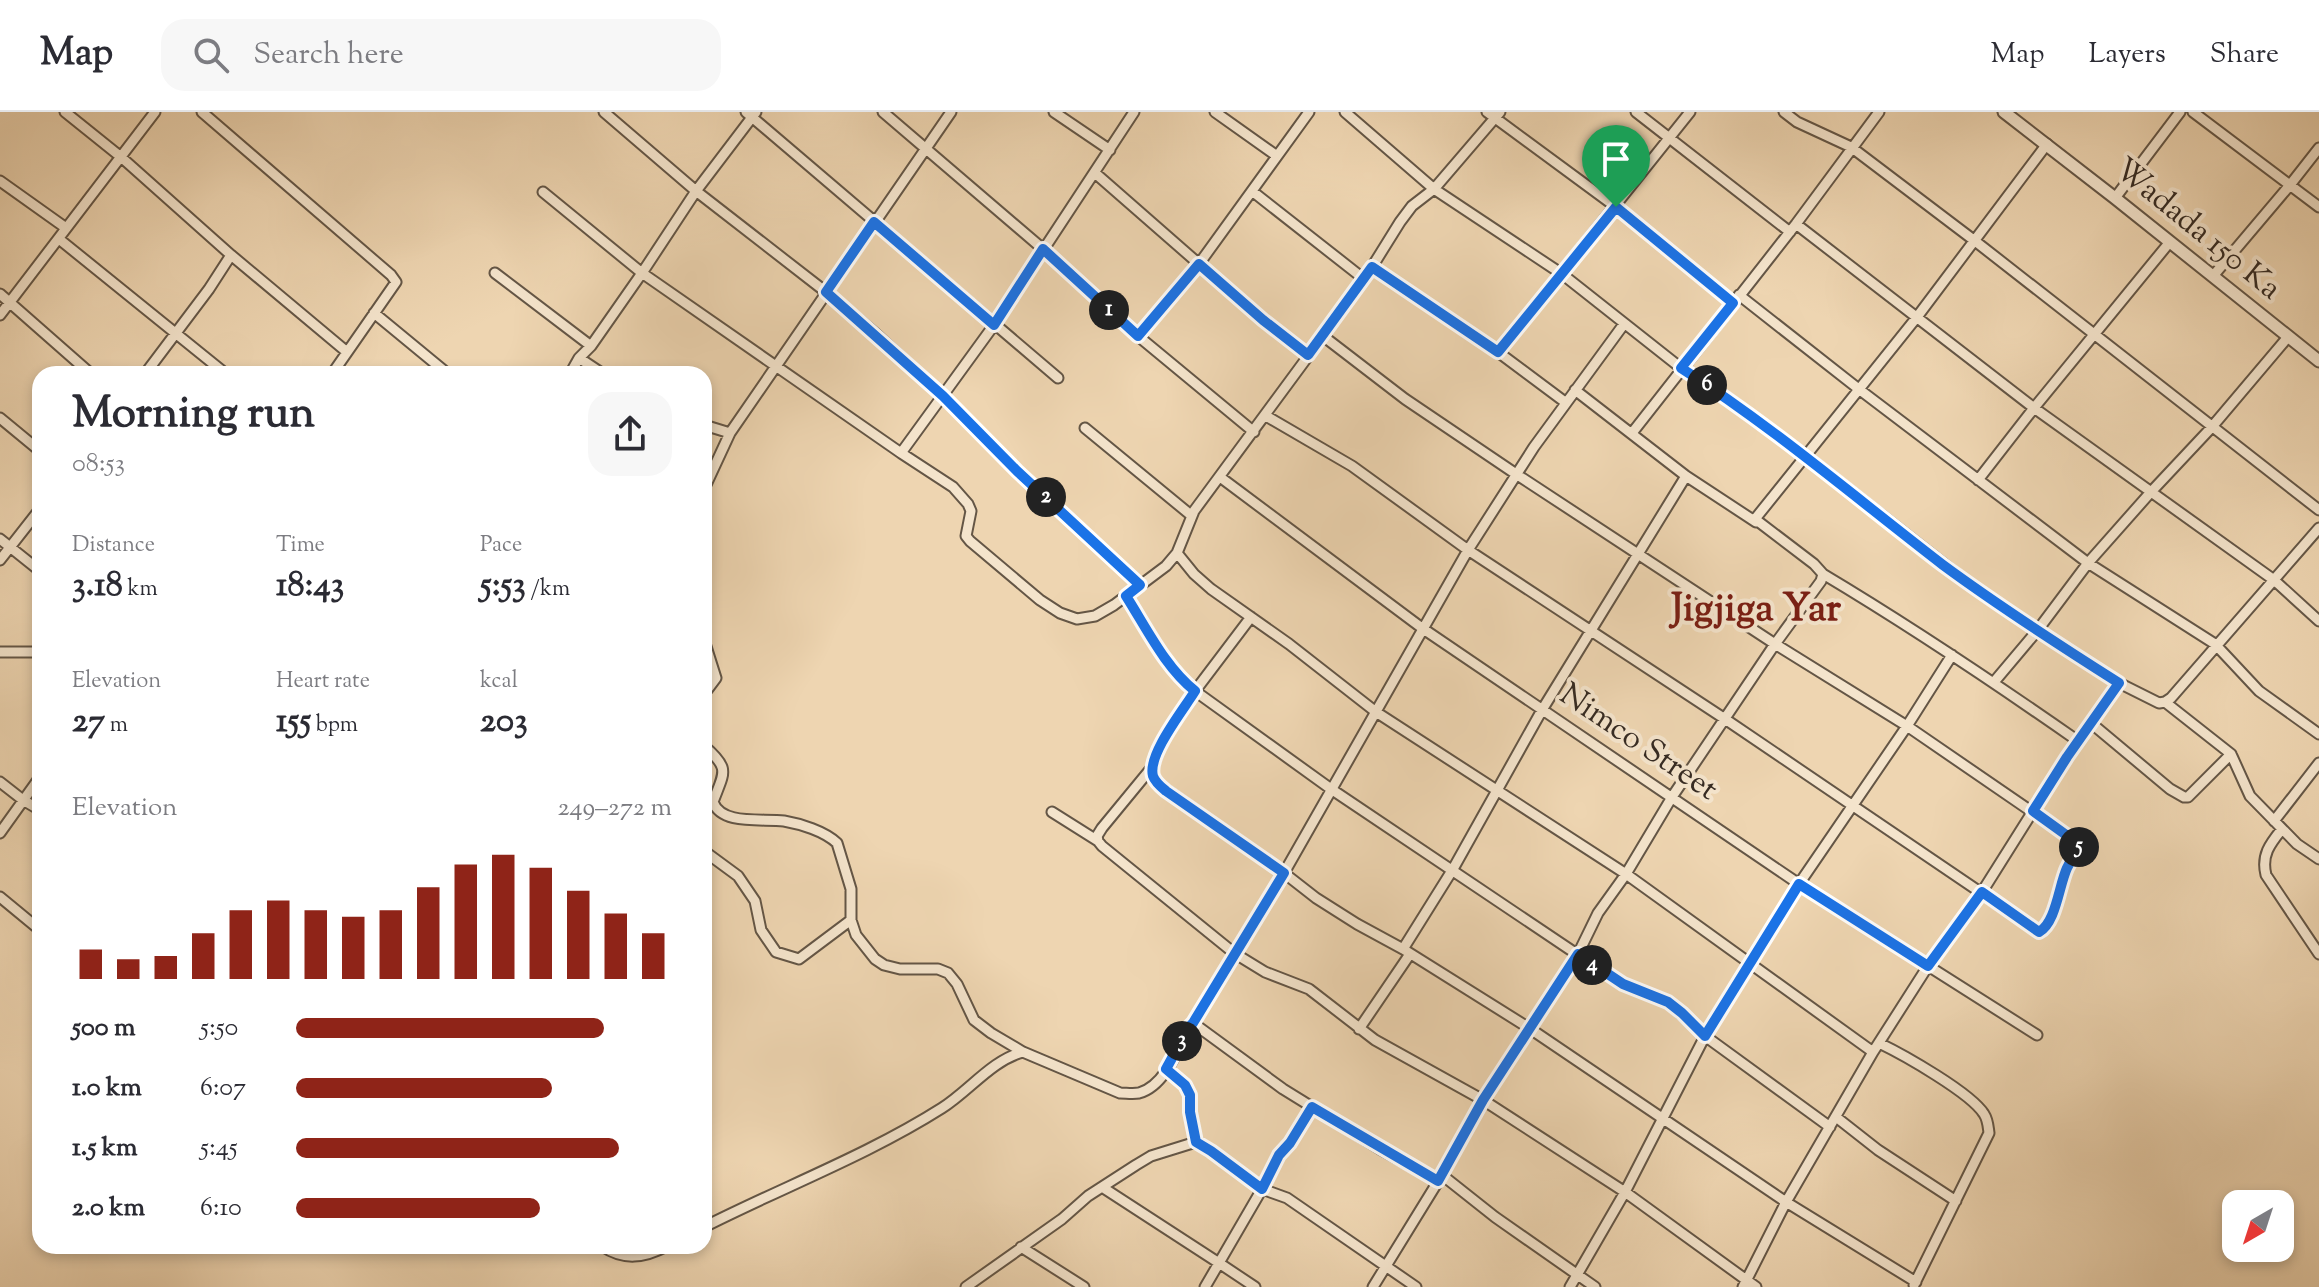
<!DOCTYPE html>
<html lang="en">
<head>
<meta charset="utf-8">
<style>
	body { margin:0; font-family:"Sorts Mill Goudy",serif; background:#f7f7f7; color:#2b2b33; height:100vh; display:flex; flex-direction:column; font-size:30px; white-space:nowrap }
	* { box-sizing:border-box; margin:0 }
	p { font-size:26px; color:#7c7c81 }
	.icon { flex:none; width:44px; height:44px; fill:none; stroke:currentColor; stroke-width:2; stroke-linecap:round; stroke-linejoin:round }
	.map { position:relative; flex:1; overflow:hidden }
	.side { position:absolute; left:32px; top:254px; width:680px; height:888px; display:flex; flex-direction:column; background:#fff; border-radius:24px; box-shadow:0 4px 12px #0003 }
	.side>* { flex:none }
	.needle { width:52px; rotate:219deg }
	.buttons { position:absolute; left:2222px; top:1078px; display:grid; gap:16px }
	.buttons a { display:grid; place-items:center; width:72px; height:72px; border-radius:16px; background:#fff; box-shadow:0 4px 12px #0003; font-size:40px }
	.pin { position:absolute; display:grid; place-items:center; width:68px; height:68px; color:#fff; margin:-82px -34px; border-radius:50% 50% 50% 0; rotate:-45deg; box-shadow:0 0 8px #0007 }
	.pin .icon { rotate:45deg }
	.km { position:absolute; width:40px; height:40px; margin:-20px; border-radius:50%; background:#222; color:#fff; font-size:22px; line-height:40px; text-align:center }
	.round { display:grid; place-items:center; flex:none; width:84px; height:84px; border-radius:24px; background:#f7f7f7 }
	.headline { display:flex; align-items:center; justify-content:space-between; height:136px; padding:0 40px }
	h1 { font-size:44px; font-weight:700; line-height:60px }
	.stats { display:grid; grid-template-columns:repeat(3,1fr); gap:12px; height:136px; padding:8px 40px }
	.stats div { display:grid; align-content:center }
	.stats b { font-size:34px; font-weight:700 }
	.stats small { font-size:22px; font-weight:400 }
	.stats p { font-size:22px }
	.chart { height:224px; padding:16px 40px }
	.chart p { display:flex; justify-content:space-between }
	.chart svg { width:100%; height:144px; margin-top:8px; stroke:#8f2418; stroke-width:6 }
	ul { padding:0 40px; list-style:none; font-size:26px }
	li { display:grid; grid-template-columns:128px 96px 1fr; align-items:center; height:60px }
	li i { height:20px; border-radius:10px; background:#8f2418 }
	header { display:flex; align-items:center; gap:48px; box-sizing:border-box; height:112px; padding:0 40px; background:#fff; border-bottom:2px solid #e1e1e2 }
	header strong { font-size:38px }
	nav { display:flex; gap:44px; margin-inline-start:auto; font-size:28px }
	.search { width:560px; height:72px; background:#f7f7f7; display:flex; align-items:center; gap:20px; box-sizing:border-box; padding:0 28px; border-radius:24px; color:#7c7c81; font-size:30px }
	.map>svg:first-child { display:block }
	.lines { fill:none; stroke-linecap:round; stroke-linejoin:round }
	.minor-casing { stroke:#645646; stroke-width:13 }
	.tertiary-casing { stroke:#645646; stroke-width:15 }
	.minor { stroke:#f4e4cc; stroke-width:9 }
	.tertiary { stroke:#f4e4cc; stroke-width:11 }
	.route-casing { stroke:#fff; stroke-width:16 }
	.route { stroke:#1a73e8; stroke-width:10 }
	.labels { text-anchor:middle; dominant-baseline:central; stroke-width:8; stroke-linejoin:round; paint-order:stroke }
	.street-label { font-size:32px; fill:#362b23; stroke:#f4e4cc }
	.district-label { font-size:40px; font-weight:bold; fill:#7a1f14; stroke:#f4e4cc }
</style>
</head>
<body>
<header>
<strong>Map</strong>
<div class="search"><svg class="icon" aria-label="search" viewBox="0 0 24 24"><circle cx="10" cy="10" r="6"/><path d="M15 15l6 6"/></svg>Search here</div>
<nav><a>Map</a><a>Layers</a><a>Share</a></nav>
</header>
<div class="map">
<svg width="2319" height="1175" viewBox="0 0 2319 1175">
	<rect width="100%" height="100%" fill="#eed5b1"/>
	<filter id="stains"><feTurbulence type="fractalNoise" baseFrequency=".0025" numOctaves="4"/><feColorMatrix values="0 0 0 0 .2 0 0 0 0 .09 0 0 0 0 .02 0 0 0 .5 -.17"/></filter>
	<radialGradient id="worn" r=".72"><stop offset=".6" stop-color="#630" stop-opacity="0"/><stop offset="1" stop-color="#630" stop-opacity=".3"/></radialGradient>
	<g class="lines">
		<!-- minor casing -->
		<g class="minor-casing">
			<path id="minor" d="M65,0L121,45L231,143L347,240
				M202,0L391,163L396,170L332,262
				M604,0L696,79L826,180L876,222L943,284L1017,359L1140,473
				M746,0L1058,266
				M883,0L1043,137L1138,224L1254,320
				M1054,0L1110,38
				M1215,0L1277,44
				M1345,0L1434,77L1562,162L1681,256L1726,285L1806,344L1985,484L2119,571L2159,591L2165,590L2171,586L2319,416
				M1487,0L1616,95L1733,191
				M1636,0L1790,120
				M1784,0L1797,10L1851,35L1975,129L2319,398
				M2193,0L2319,95
				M2047,32L1917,205L1755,407L1814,452L1823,462C1910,514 1995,571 2078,629
				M1095,61L1263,208L1308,243
				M0,69L66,116
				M1252,79L1364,167
				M543,80L642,161L901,341L953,375L968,392L971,399L966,424L970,429L1040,488L1060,501L1077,507L1095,504L1114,493L1166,454L1177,441L1194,399L1323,224L1372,155L1400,110L1412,94L1434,77L1500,0
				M2115,86L2180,0
				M1796,112L2034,296L2274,468L2319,509
				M59,127L226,262
				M1372,155L1498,240L1565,290
				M495,161L591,234
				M2213,164L2290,73L2319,36
				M0,182L91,262
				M1739,183L1860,278L2088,451L2215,532L2259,579L2319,622
				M374,201L448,262
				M0,203L155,0
				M1138,224L1199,152L1309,0
				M1323,224L1405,287L1516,362L1775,532L1907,614L2089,739
				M1498,240L1690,0
				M579,246L603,262
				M145,262L209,177L231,143
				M570,262L579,246L591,234L642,161L696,79L756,0
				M1575,278L1686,364L1756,410
				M1266,304L1352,354L1468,438L1725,607L2039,820C2056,810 2059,773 2067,756C2071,748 2076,740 2080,733
				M0,306L40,339
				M704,313L730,321
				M1085,316L1192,404
				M1632,321L1796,112L1879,0
				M901,341L994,213L1134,0
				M1220,365L1422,516L1799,772L2037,923
				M1978,368L2034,296L2169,131
				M704,377L730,321L951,0
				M0,427L40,459
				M1177,441L1194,462L1211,477L1289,532L1376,600L1626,762L1873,940
				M0,448L40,397
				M1126,484C1147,517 1165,554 1195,579L1331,677L1593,853L1623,872L1668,890L1705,924L1830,1015
				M1251,505L1195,579L1160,634L1153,654V664L1158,672L1284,761L1316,786L1357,812L1403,837L1529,916L1786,1090L1916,1170
				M704,528L716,566L704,582
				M0,540H40
				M1994,570L2037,519L2088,451L2150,381L2211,316L2288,225
				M2165,590L2231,642L2250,684L2297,732L2319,747
				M2091,611L2170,677L2184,685H2188L2231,642
				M704,634C731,657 724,660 713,690C722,714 763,706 784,709C801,712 824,719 837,731L851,777V808L856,823L875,847L884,853L900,857H938L948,861L957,872L974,908L991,921L1023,940L1120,981C1126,981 1133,982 1139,981C1165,974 1178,937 1189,915L1193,911L1284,761L1468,438L1534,335L1624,212
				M0,670L23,688L40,698
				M1052,700L1098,729L1102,734L1234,841L1265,860L1309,877L1375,928L1483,988L1625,1080L1756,1175
				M2274,709L2319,651
				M2282,717C2270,732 2261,743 2266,763L2319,842
				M0,721L40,665
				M1098,729L1097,724L1102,716L1153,654
				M704,739L738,764L755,789L761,818L776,840L799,847L851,808
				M0,785L40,818
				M1403,837L1453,757L1542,598L1686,364
				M1193,911L1283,977L1380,1037L1438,1069
				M1359,917L1410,842
				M1879,931C1904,943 1971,981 1984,1002C1988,1008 1988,1014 1989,1021L1914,1173
				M1166,957L1185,973L1190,983V1000L1196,1030L1211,1039L1262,1077L1279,1043L1290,1031L1312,995
				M1836,1005L1878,1038L1956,1089
				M1442,1063L1495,1105L1595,1175
				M1102,1075L1219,1151L1262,1077L1287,1086L1416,1175
				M704,1115C783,1075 868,1043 942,996C969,979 992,948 1023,940
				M602,1134C624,1149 644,1146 667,1134
				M1021,1135L1084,1175
				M966,1175L1062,1107L1088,1084L1136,1053L1151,1044L1196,1030
				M1205,1175L1219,1151L1255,1175
				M1373,1175L1442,1063L1483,988L1578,842L1598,801L1626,762L1672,685L1775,532L1821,469L1823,462
				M1570,1175L1625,1080L1705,924L1799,772L1907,614L1952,543
				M1743,1175L1786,1090L1873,940L1928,854L1982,780L2067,645L2119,571"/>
		</g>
		<!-- tertiary casing -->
		<g class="tertiary-casing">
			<path id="tertiary" d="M2004,0L2115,86L2319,249"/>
		</g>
		<!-- minor -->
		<use href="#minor" class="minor"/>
		<!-- tertiary -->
		<use href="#tertiary" class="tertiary"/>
	</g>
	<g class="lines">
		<!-- route casing -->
		<g class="route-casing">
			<path id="route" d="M1616,95L1733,191L1681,256C1773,315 1856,386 1943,453C2000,495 2059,533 2119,571L2067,645L2033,699L2080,733C2076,740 2071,748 2067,756C2059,773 2056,811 2039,820L1982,780L1928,854L1799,772L1705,924L1682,901L1668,890L1623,872L1578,842L1483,988L1438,1069L1312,995L1290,1031L1279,1043L1262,1077L1211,1039L1196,1030L1190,1000V983L1185,973L1166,957L1189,915L1193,911L1284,761L1166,679C1161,675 1155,670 1153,664C1147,643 1184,597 1195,579C1165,555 1147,517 1126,484L1140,473L1017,359L943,284L826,180L874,110L994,213L1043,137L1138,224L1199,152L1263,208L1308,243L1372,155L1498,240Z"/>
		</g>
		<!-- route -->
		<use href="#route" class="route"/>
	</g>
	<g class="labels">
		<!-- street labels -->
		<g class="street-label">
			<text transform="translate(2197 118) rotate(39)">Wadada 150 Ka</text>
			<text transform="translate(1638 631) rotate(34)">Nimco Street</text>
		</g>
		<!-- district labels -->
		<g class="district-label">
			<text x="1756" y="498">Jigjiga Yar</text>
		</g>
	</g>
	<rect width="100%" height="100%" filter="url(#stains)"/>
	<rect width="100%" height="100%" fill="url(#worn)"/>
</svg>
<div class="buttons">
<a><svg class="needle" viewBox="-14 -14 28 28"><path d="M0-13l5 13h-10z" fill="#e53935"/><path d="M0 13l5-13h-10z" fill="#7c7c81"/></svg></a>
</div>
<div class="pin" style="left:1616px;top:95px;background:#1e9e55"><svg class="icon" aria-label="arrive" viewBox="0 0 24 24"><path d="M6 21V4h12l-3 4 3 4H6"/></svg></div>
<b class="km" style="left:1109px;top:198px">1</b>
<b class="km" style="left:1046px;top:385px">2</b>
<b class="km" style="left:1182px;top:929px">3</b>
<b class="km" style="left:1592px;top:853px">4</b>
<b class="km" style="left:2079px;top:735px">5</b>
<b class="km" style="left:1707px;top:273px">6</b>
<section class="side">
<div class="headline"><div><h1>Morning run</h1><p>08:53</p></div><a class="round"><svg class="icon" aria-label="share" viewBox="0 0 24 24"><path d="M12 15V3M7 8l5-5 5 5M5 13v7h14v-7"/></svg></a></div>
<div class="stats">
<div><p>Distance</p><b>3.18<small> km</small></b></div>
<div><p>Time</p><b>18:43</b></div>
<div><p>Pace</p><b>5:53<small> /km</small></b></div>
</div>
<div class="stats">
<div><p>Elevation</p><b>27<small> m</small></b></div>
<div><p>Heart rate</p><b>155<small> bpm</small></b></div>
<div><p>kcal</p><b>203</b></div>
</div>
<div class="chart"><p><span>Elevation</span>249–272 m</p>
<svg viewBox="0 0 160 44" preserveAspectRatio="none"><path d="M5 44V35M15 44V38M25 44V37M35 44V30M45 44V23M55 44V20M65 44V23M75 44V25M85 44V23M95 44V16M105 44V9M115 44V6M125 44V10M135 44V17M145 44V24M155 44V30"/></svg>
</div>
<ul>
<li><b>500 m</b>5:50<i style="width:82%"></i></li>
<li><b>1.0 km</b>6:07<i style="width:68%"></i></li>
<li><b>1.5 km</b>5:45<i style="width:86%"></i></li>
<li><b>2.0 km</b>6:10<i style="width:65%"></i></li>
</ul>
</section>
</div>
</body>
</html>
